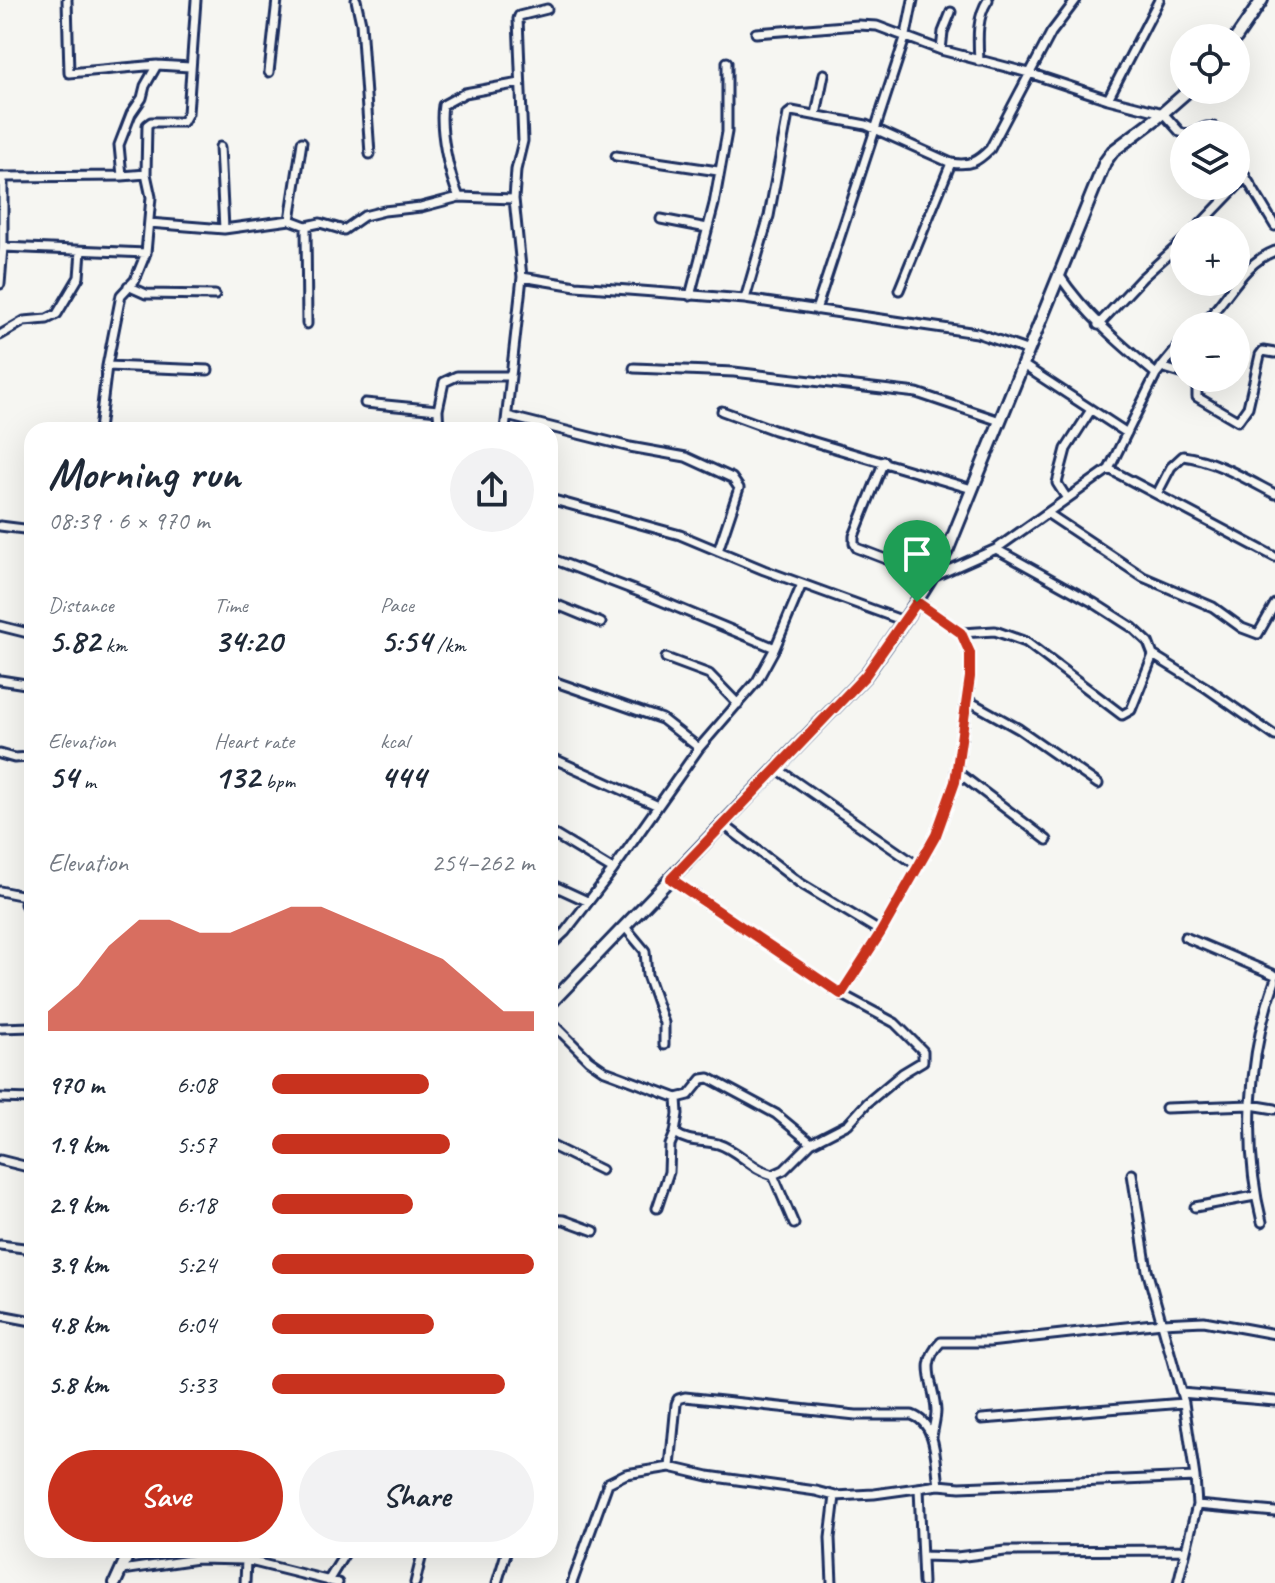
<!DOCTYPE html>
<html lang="en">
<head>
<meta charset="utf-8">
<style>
	body { margin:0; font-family:Caveat,sans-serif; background:#f2f2f3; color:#1f2937; height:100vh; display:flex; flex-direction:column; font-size:30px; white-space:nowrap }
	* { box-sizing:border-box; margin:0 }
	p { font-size:26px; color:#747a83 }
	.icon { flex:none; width:44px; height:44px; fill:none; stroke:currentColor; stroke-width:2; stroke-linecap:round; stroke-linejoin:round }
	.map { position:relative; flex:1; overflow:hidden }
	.panel { position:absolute; left:24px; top:422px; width:534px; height:1136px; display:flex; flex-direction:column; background:#fff; border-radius:24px; box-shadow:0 8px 32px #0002 }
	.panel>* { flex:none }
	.controls { position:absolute; left:1170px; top:24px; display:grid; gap:16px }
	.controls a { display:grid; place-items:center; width:80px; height:80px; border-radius:50%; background:#fff; box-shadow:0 8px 32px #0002; font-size:40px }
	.pin { position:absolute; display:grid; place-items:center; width:68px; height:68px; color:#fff; margin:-82px -34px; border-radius:50% 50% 50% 0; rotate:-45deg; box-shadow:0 0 8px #0007 }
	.pin .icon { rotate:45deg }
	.round { display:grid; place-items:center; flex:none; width:84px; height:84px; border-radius:42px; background:#f2f2f3 }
	.summary { display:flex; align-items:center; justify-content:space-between; height:136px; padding:0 24px }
	h1 { font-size:44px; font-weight:700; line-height:60px }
	.figures { display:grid; grid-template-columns:repeat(3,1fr); gap:12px; height:136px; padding:8px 24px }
	.figures div { display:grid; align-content:center }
	.figures b { font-size:34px; font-weight:700 }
	.figures small { font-size:22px; font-weight:400 }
	.figures p { font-size:22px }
	.chart { height:224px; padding:16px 24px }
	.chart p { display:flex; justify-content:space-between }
	.chart svg { width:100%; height:144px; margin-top:8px; fill:#c8321e; opacity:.7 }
	.cta { display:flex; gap:16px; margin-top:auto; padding:16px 24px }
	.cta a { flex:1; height:92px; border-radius:48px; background:#c8321e; color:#fff; font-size:32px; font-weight:700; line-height:92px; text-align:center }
	.cta a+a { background:#f2f2f3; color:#1f2937 }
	ul { padding:0 24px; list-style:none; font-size:26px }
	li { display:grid; grid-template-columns:128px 96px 1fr; align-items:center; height:60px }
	li i { height:20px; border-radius:10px; background:#c8321e }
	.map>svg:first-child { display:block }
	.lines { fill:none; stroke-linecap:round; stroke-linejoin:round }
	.street-casing { stroke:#1b2f5e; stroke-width:13 }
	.secondary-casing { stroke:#1b2f5e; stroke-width:16 }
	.street { stroke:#f6f6f2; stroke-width:7 }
	.secondary { stroke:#f6f6f2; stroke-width:10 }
	.route-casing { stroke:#fff; stroke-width:16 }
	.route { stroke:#c8321e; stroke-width:10 }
</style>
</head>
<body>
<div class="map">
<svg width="1275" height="1583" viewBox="0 0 1275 1583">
	<rect width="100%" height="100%" fill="#f6f6f2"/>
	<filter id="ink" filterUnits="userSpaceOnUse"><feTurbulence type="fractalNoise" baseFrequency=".0125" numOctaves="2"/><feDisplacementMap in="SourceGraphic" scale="16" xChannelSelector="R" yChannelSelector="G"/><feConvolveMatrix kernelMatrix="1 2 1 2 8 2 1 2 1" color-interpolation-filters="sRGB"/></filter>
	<g filter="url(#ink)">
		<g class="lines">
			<!-- street casing -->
			<g class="street-casing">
				<path id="street" d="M67,0L69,73L157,65
					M356,0L361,23L370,154
					M756,33L858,25L877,26L941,50L1029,73L1108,99L1163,113L1180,132L1189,134L1206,127H1214L1219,134
					M941,50L943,32L951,12
					M979,61C978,40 976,18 988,0
					M269,72L277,0
					M1108,99L1159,0
					M816,115L824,74
					M220,147L224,229
					M616,156L718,171
					M1236,161L1275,226
					M146,174L147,125L151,122H183L188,113L196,0
					M0,177H3V247
					M3,177L122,176
					M459,197C449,175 439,129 443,105L465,93L520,83
					M661,219L707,228
					M290,220L302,142
					M149,223L224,229L290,220L306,226L320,223L344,230L364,216L384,211L421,207L459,197L514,199
					M306,226L307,324
					M1195,230L1246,177
					M1059,275C1086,315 1119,343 1156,374
					M522,277L576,286L745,299L977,333L1029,351
					M0,284L3,247L146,253
					M128,286L146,294L215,295
					M899,290L951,163
					M690,296L714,204L727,132V62
					M745,299L769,216L788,114L792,111L866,125L951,163C970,166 977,162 990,149L1051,33L1076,0
					M816,310L906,35L913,0
					M1098,325L1142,278L1184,240
					M1200,326C1228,302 1240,264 1275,251
					M0,335L24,321L47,319L57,314L79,277L81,251
					M1023,365L1127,433
					M107,366L208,370
					M1161,367L1184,374
					M634,368L734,372L917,393L1000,421
					M1191,378L1197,384V397L1238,421L1248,407L1260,355L1263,351L1275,353
					M365,403L438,410
					M722,411L774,430L972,489
					M507,416L630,447L686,457L732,478L739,488L718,551
					M99,430L107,366L121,295L135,280L146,253L151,197L146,174L122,176L119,145L131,114L142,98L145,86L157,65L190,67
					M439,430L438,410L444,382L457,376H511
					M505,430L522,277L514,199L516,170L523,141L518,19L519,16L547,9
					M884,461L854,536V543L857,548L933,577L996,549L1109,469L1156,374L1184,340
					M1109,469L1275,557
					M1157,494L1171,467L1183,456C1215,460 1246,479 1275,494
					M1066,497L1057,483L1066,449L1091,410
					M550,499L680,535L764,570L904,621
					M1047,513L1143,577L1213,607L1242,628L1258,634L1275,604
					M0,526L32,530
					M996,549L1094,603L1133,628L1148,642L1153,655L1205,687L1275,736
					M550,558L647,595L775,648
					M550,602L601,623
					M0,626L32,634
					M961,633L995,631L1026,642L1122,715L1131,710L1153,655
					M666,658L709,674L738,704
					M0,680L32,685
					M550,680L662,719L699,748
					M967,700L1019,729L1098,784
					M0,754L14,758L32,757
					M550,757L656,805
					M776,768L918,866
					M956,771L1047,840
					M723,824L800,883L881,932
					M550,832L613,870
					M32,863L25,904L32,916
					M550,884L587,901
					M0,891L25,896
					M625,927L645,951L647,975L664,1023V1045
					M1185,937L1275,975
					M550,946L565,932L613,870L699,748L757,681L775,648L802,584
					M841,994L881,932L936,835L955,782L970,677V653L961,633L917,602
					M550,1021L589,1060L605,1071L677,1098L678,1114L675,1133C689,1143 702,1140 718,1144C738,1150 752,1170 773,1175L784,1170L811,1143L848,1124L867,1103L903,1073L923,1061V1051L895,1023L841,994L671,879
					M0,1028L32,1027
					M0,1098L32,1099
					M677,1098L689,1095L702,1079L709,1078L776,1114L811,1143
					M1166,1108L1251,1105L1275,1109
					M550,1145L601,1170
					M0,1160L32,1168
					M1132,1174L1147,1270L1184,1403L1195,1477L1197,1505L1178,1583
					M773,1175L794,1224
					M1195,1207L1255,1196
					M657,1208L669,1172L670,1145L675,1133
					M550,1219L564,1220L594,1231
					M1262,1222C1243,1148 1248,1054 1275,981
					M0,1245L32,1249
					M0,1315L32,1321
					M1181,1393L1275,1401
					M982,1419L1184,1403
					M932,1437C933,1429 936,1419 936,1411C935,1384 918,1365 941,1342H989L1162,1323L1204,1321L1275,1334
					M670,1467L676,1404L678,1399L685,1397L856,1415H912C938,1424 935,1462 939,1485
					M919,1488L923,1583
					M1197,1505L1275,1512
					M922,1556L957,1557L1005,1551L1184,1550
					M122,1570L197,1559L246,1560L338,1583
					M328,1581L347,1550
					M245,1583L246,1560
					M415,1583L423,1550
					M497,1583L507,1550
					M572,1583L608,1483L626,1474L670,1467L708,1476L816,1491L835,1496L874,1494L939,1485L960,1487L1195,1477
					M832,1583L830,1538L835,1496"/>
			</g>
			<!-- secondary casing -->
			<g class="secondary-casing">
				<path id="secondary" d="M1236,38L1262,0
					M550,1004L865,676C894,635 924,594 948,549L1105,162L1113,151L1157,118L1189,90
					M115,1583L130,1550"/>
			</g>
			<!-- street -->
			<use href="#street" class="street"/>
			<!-- secondary -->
			<use href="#secondary" class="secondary"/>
		</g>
	</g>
	<g class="lines" filter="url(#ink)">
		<!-- route casing -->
		<g class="route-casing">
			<path id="route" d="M917,602L961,633L970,653V677L955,782L936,835L881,932L841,994L671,879L865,676Z"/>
		</g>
		<!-- route -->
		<use href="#route" class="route"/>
	</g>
</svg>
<div class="controls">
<a><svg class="icon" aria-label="locate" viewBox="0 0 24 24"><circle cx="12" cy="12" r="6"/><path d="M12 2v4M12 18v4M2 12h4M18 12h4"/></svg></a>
<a><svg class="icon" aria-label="layers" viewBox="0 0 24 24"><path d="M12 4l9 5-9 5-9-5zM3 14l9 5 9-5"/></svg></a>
<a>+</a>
<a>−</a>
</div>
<div class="pin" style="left:917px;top:602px;background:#1e9e55"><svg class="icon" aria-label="arrive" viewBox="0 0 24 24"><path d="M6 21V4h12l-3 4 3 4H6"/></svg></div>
<section class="panel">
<div class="summary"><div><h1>Morning run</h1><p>08:39 · 6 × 970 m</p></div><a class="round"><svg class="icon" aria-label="share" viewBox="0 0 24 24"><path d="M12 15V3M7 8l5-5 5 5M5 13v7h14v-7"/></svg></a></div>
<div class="figures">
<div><p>Distance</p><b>5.82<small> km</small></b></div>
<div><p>Time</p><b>34:20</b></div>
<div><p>Pace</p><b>5:54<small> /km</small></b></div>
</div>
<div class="figures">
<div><p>Elevation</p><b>54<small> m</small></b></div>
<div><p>Heart rate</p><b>132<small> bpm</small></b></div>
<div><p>kcal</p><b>444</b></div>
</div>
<div class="chart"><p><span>Elevation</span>254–262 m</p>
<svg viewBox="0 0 160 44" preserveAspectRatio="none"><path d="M0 44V38L10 30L20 18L30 10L40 10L50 14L60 14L70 10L80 6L90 6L100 10L110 14L120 18L130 22L140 30L150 38L160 38V44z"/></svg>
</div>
<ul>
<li><b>970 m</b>6:08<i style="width:60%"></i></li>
<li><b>1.9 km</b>5:57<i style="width:68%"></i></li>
<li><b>2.9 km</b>6:18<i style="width:54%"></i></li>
<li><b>3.9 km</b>5:24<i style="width:100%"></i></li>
<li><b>4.8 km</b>6:04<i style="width:62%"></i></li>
<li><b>5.8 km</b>5:33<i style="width:89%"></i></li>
</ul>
<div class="cta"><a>Save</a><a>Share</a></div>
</section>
</div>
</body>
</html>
